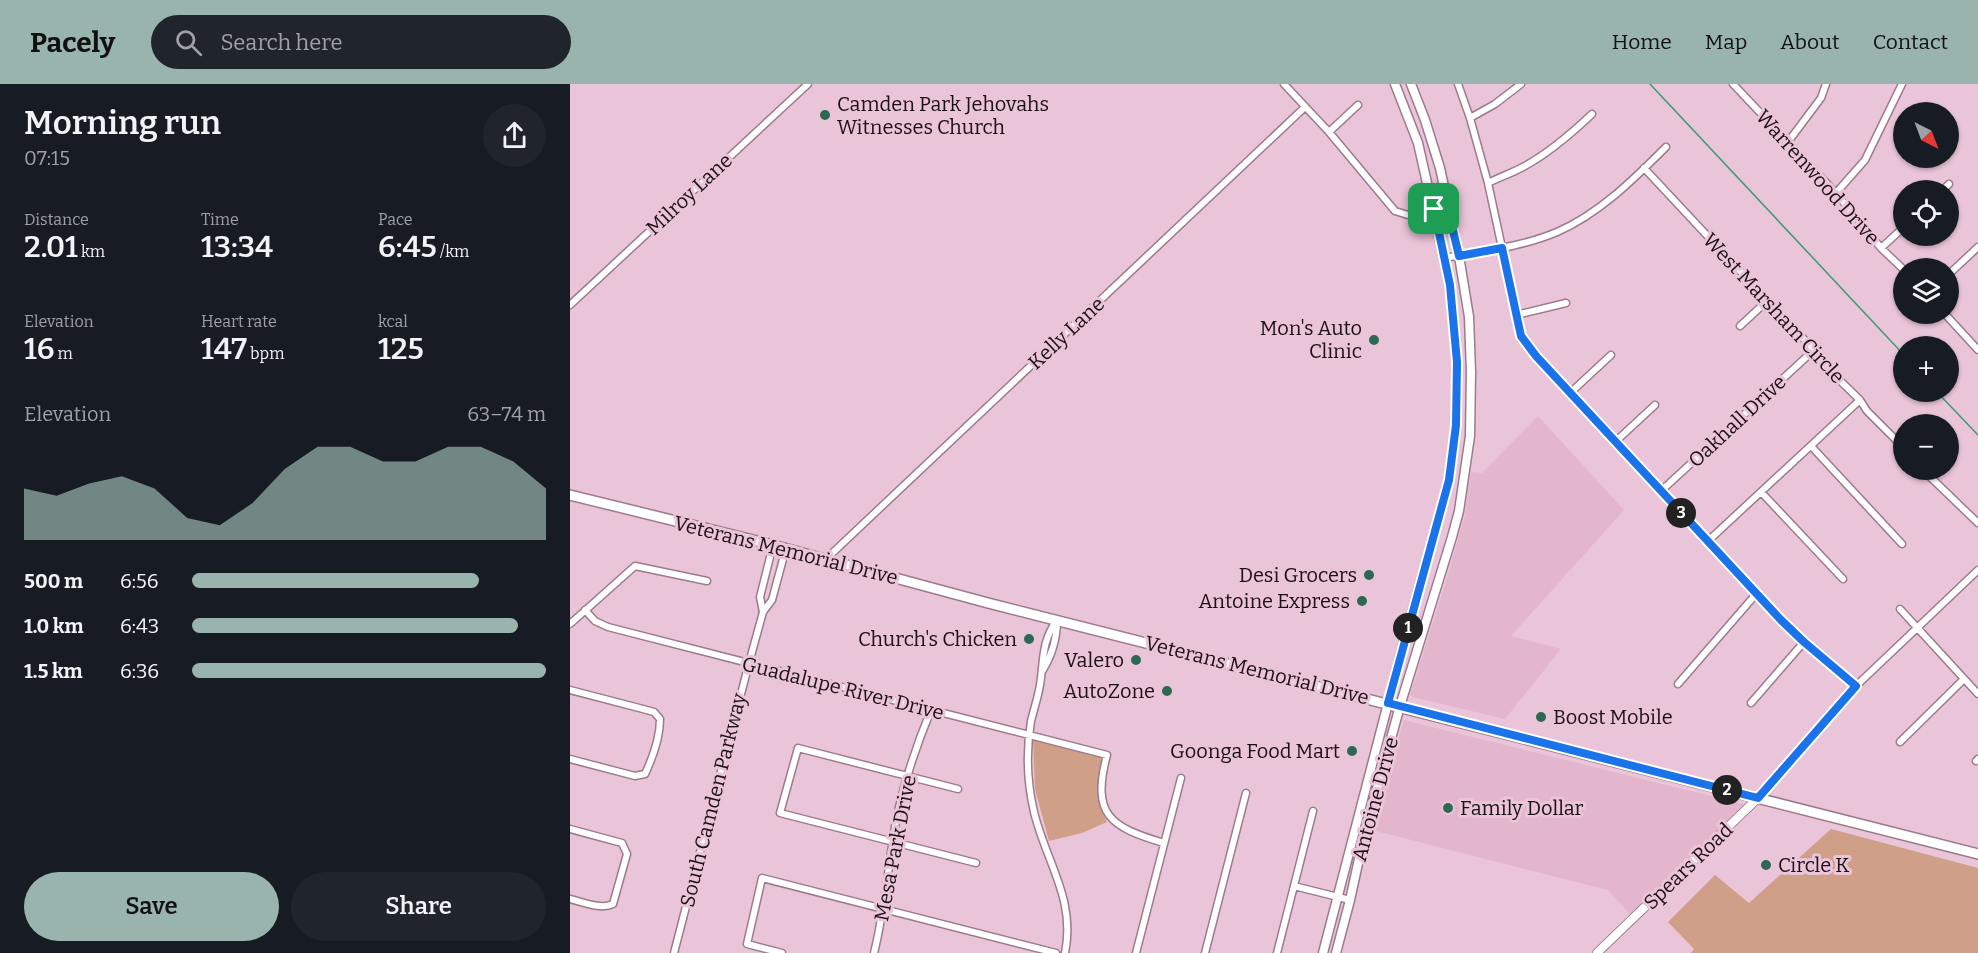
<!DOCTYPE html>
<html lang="en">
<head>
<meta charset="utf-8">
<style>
	body { margin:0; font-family:Bitter,serif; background:#20242c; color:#f1f3f6; height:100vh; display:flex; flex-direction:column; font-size:22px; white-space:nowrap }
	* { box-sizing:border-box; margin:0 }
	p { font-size:20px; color:#9ea1a6 }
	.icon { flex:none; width:33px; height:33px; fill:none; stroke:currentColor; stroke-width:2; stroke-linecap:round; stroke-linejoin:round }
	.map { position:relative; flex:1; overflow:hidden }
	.drawer { display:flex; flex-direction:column; background:#171b24; width:570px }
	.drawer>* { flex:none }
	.needle { width:39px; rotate:138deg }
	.tools { position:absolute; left:1323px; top:18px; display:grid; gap:12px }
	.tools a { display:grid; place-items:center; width:66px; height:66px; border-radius:50%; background:#171b24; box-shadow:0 2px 4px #0004; font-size:30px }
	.pin { position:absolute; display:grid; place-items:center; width:51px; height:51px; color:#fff; margin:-26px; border-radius:12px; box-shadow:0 3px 9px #0006 }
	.km { position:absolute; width:30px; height:30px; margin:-15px; border-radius:50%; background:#222; color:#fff; font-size:16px; line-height:30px; text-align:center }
	.round { display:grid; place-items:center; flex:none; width:63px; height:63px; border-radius:32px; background:#20242c }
	.headline { display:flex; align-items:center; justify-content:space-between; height:102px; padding:0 24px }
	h1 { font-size:33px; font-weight:600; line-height:45px }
	.stats { display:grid; grid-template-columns:repeat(3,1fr); gap:9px; height:102px; padding:6px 24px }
	.stats div { display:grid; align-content:center }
	.stats b { font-size:30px; font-weight:600 }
	.stats small { font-size:16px; font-weight:400 }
	.stats p { font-size:16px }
	.chart { height:168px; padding:12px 24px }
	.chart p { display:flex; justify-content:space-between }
	.chart svg { width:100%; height:108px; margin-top:6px; fill:#99b4ac; opacity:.7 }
	.button { display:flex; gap:12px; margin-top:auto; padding:12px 24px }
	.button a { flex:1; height:69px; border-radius:36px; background:#99b4ac; color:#111; font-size:24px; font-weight:600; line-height:69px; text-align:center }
	.button a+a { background:#20242c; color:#f1f3f6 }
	ul { padding:0 24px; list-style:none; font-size:20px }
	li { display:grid; grid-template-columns:96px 72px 1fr; align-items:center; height:45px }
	li i { height:15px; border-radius:8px; background:#99b4ac }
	header { display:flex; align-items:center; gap:36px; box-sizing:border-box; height:84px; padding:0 30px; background:#99b4ac; color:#111 }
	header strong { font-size:28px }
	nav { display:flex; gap:33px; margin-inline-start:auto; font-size:21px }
	.search { width:420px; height:54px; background:#20242c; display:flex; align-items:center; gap:15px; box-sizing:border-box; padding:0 21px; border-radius:33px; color:#9ea1a6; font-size:22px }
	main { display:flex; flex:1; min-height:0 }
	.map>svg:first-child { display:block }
	.built { fill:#e3b6cd }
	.green { fill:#d09f88 }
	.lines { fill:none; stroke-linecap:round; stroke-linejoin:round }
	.stream { stroke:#3b9a77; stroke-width:1.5 }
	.minor-casing { stroke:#9d7a8c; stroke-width:9 }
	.tertiary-casing { stroke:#9d7a8c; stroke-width:10 }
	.secondary-casing { stroke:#9d7a8c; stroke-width:11 }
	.primary-casing { stroke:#9d7a8c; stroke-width:12 }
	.minor { stroke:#fff; stroke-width:6 }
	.tertiary { stroke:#fff; stroke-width:8 }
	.secondary { stroke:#fff; stroke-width:8 }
	.primary { stroke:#fff; stroke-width:9 }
	.route-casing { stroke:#fff; stroke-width:12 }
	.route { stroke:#1a73e8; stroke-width:8 }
	.poi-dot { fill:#2d6852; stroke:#eac4d8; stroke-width:2 }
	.labels { text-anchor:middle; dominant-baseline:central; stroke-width:6; stroke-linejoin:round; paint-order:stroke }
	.poi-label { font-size:20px; fill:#1c0f16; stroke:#eac4d8; text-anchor:end }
	.street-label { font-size:20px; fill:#1c0f16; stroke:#eac4d8 }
</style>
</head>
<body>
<header>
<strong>Pacely</strong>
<div class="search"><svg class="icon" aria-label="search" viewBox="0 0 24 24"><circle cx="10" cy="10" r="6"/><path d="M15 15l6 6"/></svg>Search here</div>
<nav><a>Home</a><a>Map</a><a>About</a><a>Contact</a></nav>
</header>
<main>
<section class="drawer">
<div class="headline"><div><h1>Morning run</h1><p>07:15</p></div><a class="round"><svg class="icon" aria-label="share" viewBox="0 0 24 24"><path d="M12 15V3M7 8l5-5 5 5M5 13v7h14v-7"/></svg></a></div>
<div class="stats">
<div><p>Distance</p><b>2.01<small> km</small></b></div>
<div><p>Time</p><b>13:34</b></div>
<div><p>Pace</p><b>6:45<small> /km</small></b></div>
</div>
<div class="stats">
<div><p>Elevation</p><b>16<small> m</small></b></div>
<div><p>Heart rate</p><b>147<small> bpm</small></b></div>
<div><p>kcal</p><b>125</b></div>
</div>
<div class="chart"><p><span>Elevation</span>63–74 m</p>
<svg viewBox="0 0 160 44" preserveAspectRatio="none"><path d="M0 44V23L10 26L20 21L30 18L40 23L50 35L60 38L70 29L80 15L90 6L100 6L110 12L120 12L130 6L140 6L150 12L160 23V44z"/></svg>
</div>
<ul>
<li><b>500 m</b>6:56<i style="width:81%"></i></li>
<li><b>1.0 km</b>6:43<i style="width:92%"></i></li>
<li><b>1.5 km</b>6:36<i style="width:100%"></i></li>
</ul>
<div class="button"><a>Save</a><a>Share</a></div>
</section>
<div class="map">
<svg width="1408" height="869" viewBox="0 0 1408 869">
	<rect width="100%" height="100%" fill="#eac4d8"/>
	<!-- built -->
	<path class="built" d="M968,332L1054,426L941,552L991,565L935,635L843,613L840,611L878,491L895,431L901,388L912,389Z
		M834,636L1177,721L1062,832L1038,806L802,746Z"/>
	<!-- green -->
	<path class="green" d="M463,656L533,674C528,698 526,716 537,738L512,749L479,757L465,705Z
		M1261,745L1408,784V869H1121L1124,865L1098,838L1145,791L1179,819Z"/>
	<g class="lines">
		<!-- stream -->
		<path class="stream" d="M1080,0L1334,271
			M1367,308L1408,351"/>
		<!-- minor casing -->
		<g class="minor-casing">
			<path id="minor" d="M714,0L759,48L825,127L838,131L877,121
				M888,0L900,34L918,99L951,252L966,272L1211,536L1234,558L1286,602
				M1163,0L1266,109L1311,164L1334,186
				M900,34L925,20L951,0
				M759,48L788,21
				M1218,58L1251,14L1256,0
				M1074,84L1244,266L1255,282L1290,316L1297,327L1334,364
				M918,99C930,93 942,89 953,83C979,69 1001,50 1022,30
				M1373,106L1379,100
				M1266,109L1295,76L1332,0
				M1311,164L1334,143
				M875,174C912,167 952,163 987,148C1029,130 1064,95 1096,63
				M1378,191L1408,163
				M0,221L238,0
				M1375,230L1408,266
				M946,231L996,219
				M1170,242L1197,217
				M1000,309L1041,271
				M1045,358L1085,321
				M1241,362L1332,460
				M1353,386L1408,439
				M1091,407L1244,266
				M1191,408L1273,495
				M1138,457L1290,316
				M256,475L735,23
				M1330,525L1408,610
				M15,526L25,537L38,543L537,671C521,731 540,743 594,759
				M193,528L190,513L203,461
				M487,536C471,558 474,576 470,601C468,613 464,625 461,637C456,667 457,698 464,728C476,778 506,815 495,869
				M0,540L65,482L137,497
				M473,586C482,571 487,554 487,536
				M1108,600L1187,509
				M0,606L73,625L84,628L90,635C90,653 83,673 75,690L65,692L0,675
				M1181,619L1234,558
				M1330,658L1394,595
				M1406,677L1408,675
				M388,705L228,664L210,729L406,779
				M1188,714L1286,602L1408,486
				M0,745L52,759L57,770L43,820C31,826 13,818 0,815
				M724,802L780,816
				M104,869L179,579L193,528L202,516L216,464
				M212,869L177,860L192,794L486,869
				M304,869C315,825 318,781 326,737C334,698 346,662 361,626
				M566,869L611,694
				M635,869L676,709
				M707,869L743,727"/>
		</g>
		<!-- tertiary casing -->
		<g class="tertiary-casing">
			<path id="tertiary" d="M1027,869L1188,714"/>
		</g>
		<!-- secondary casing -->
		<g class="secondary-casing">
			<path id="secondary" d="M753,869L835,554L879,396L886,341L887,278L880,201L848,59L825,0
				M766,869L780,816L794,752L830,622L882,453L889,427L900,352L901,288L899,233L889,172L870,84L855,36L841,0"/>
		</g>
		<!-- primary casing -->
		<g class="primary-casing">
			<path id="primary" d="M0,411L203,461L418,519L1408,770"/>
		</g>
		<!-- minor -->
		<use href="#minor" class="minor"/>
		<!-- tertiary -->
		<use href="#tertiary" class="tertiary"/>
		<!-- secondary -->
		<use href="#secondary" class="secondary"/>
		<!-- primary -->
		<use href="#primary" class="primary"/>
	</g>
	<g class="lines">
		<!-- route casing -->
		<g class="route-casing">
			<path id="route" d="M877,121L889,172L932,164L951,252L966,272L1211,536L1234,558L1286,602L1188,714L818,619L879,396L886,341L887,278L880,201L864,125Z"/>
		</g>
		<!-- route -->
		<use href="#route" class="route"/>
	</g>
	<!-- markers -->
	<g class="poi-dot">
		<circle cx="255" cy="31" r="6"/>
		<circle cx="804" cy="256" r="6"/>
		<circle cx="799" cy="491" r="6"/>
		<circle cx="792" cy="517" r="6"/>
		<circle cx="459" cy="555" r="6"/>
		<circle cx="566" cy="576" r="6"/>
		<circle cx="597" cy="607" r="6"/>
		<circle cx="971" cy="633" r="6"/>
		<circle cx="782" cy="667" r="6"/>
		<circle cx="878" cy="724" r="6"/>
		<circle cx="1196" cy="781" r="6"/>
	</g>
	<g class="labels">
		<!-- poi labels -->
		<g class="poi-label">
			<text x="267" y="20" text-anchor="start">Camden Park Jehovahs<tspan x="267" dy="23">Witnesses Church</tspan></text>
			<text x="792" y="244">Mon's Auto<tspan x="792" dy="23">Clinic</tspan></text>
			<text x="787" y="491">Desi Grocers</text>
			<text x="780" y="517">Antoine Express</text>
			<text x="447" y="555">Church's Chicken</text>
			<text x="554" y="576">Valero</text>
			<text x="585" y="607">AutoZone</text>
			<text x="983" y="633" text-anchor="start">Boost Mobile</text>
			<text x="770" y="667">Goonga Food Mart</text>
			<text x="890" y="724" text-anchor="start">Family Dollar</text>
			<text x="1208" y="781" text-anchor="start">Circle K</text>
		</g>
		<!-- street labels -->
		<g class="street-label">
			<text transform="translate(1248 93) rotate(48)">Warrenwood Drive</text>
			<text transform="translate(119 110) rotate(-43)">Milroy Lane</text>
			<text transform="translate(1204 224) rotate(47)">West Marsham Circle</text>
			<text transform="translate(496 249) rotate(-43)">Kelly Lane</text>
			<text transform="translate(1167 337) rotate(-43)">Oakhall Drive</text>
			<text transform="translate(216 466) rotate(14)">Veterans Memorial Drive</text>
			<text transform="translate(687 586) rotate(14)">Veterans Memorial Drive</text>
			<text transform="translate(273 604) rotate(14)">Guadalupe River Drive</text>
			<text transform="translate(805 715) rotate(-75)">Antoine Drive</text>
			<text transform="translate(143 716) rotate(-76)">South Camden Parkway</text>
			<text transform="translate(325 764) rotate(-79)">Mesa Park Drive</text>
			<text transform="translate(1118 782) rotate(-44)">Spears Road</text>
		</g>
	</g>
</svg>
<div class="tools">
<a><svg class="needle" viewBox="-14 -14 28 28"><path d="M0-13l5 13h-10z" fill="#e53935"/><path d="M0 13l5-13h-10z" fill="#9ea1a6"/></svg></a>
<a><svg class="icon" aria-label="locate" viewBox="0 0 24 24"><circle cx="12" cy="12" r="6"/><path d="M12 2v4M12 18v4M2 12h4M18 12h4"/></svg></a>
<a><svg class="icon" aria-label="layers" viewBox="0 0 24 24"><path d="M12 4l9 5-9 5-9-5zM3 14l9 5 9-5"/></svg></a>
<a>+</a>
<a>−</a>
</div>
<div class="pin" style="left:864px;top:125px;background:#1e9e55"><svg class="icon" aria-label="arrive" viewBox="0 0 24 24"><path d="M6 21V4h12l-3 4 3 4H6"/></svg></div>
<b class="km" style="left:838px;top:544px">1</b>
<b class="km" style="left:1157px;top:706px">2</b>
<b class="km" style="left:1111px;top:429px">3</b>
</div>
</main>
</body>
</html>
